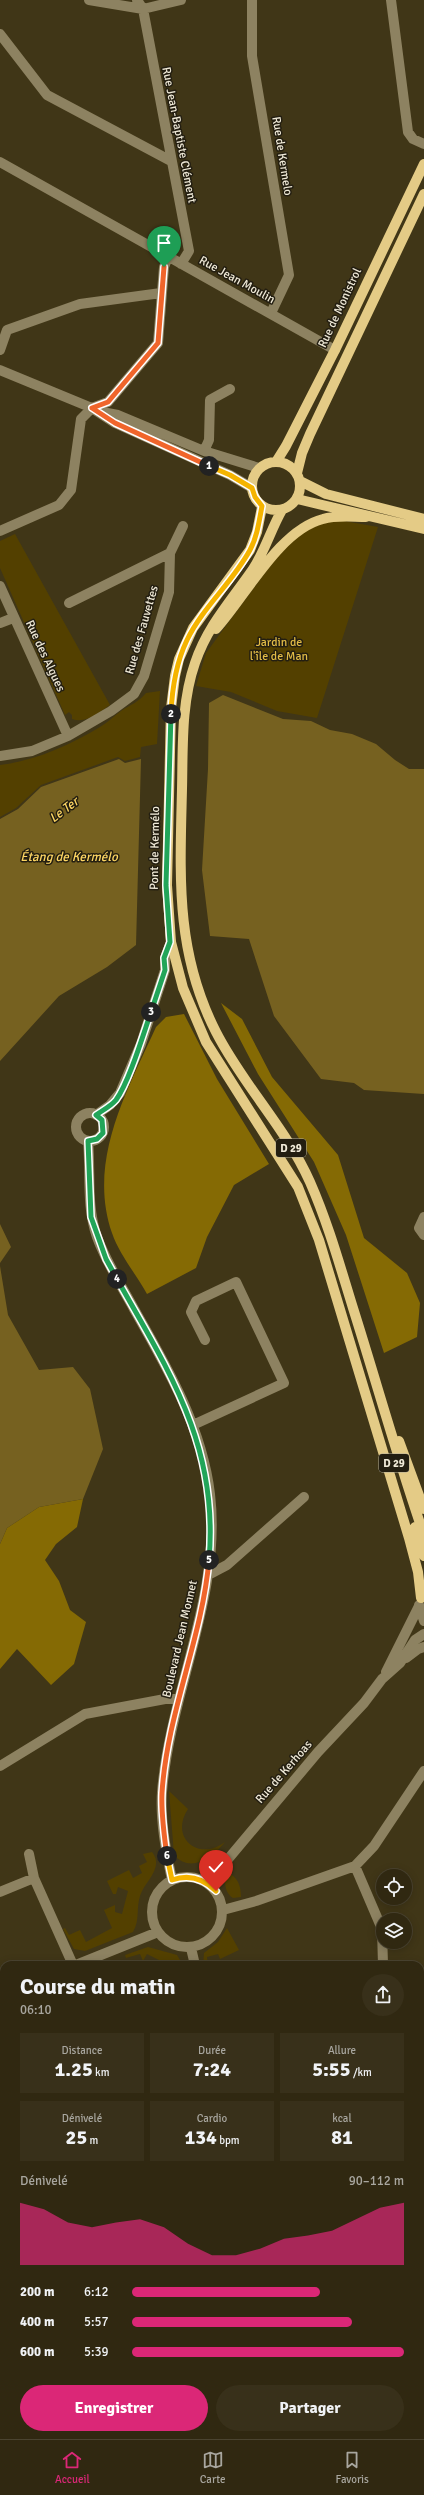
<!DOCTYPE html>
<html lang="fr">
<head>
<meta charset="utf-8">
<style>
	body { margin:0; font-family:Signika,sans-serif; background:#38301a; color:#f1f3f6; height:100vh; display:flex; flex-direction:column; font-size:15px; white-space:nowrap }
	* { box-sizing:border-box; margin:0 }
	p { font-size:13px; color:#a8a69f }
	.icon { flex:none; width:22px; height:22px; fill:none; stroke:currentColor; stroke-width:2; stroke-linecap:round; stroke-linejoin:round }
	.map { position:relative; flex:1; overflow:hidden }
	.details { position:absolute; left:0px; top:1961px; width:424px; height:478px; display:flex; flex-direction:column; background:#302811; border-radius:12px 12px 0 0; box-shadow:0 2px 10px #0003,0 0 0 1px #4b4431 }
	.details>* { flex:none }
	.buttons { position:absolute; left:376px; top:1869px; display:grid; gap:8px }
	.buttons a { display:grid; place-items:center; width:36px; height:36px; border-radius:50%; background:#302811; box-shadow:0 2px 10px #0003,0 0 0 1px #4b4431; font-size:20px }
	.pin { position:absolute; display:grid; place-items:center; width:34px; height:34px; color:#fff; margin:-41px -17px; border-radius:50% 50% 50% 0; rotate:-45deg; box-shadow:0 0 4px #0007 }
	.pin .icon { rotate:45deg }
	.km { position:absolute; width:20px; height:20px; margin:-10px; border-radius:50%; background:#222; color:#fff; font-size:11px; line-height:20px; text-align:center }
	.round { display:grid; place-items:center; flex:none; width:42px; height:42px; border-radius:21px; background:#38301a }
	.overview { display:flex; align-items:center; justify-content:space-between; height:68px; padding:0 20px }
	h1 { font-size:22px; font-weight:700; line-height:30px }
	.stats { display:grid; grid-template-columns:repeat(3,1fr); gap:6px; height:68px; padding:4px 20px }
	.stats div { display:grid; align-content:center; border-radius:0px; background:#38301a; text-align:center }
	.stats b { font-size:20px; font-weight:700 }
	.stats small { font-size:11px; font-weight:400 }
	.stats p { font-size:11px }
	.chart { height:112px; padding:8px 20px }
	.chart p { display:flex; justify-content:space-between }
	.chart svg { width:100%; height:72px; margin-top:4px; fill:#db2777; opacity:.7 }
	.primary-button { display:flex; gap:8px; margin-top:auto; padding:8px 20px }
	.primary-button a { flex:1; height:46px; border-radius:24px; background:#db2777; color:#fff; font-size:16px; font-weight:700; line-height:46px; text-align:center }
	.primary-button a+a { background:#38301a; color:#f1f3f6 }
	ul { padding:0 20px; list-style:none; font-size:13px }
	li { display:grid; grid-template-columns:64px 48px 1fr; align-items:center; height:30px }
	li i { height:10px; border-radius:5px; background:#db2777 }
	.dock { display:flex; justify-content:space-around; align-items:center; height:56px; border-top:1px solid #4b4431; background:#302811; font-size:11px; color:#a8a69f }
	.dock a { display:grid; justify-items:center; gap:2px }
	.dock .selected { color:#db2777 }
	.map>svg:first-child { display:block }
	.green { fill:#534000 }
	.forest { fill:#856a04 }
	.water { fill:#766120 }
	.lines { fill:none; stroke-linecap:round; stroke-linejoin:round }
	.minor { stroke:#8d8261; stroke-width:10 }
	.major { stroke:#e4cb86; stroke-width:10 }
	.split-1-casing { stroke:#fff; stroke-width:8 }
	.split-2-casing { stroke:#fff; stroke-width:8 }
	.split-3-casing { stroke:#fff; stroke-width:8 }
	.split-4-casing { stroke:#fff; stroke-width:8 }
	.split-5-casing { stroke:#fff; stroke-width:8 }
	.split-6-casing { stroke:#fff; stroke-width:8 }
	.split-7-casing { stroke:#fff; stroke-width:8 }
	.split-1 { stroke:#f0652b; stroke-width:5 }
	.split-2 { stroke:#f5b400; stroke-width:5 }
	.split-3 { stroke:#22a559; stroke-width:5 }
	.split-4 { stroke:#22a559; stroke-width:5 }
	.split-5 { stroke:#22a559; stroke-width:5 }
	.split-6 { stroke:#f0652b; stroke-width:5 }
	.split-7 { stroke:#f5b400; stroke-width:5 }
	.labels { text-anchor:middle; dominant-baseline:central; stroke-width:3; stroke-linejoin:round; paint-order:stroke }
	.shield { fill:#231e11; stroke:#b2ad9c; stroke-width:1 }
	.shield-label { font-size:11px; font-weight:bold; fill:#f0ead8 }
	.street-label { font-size:12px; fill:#f0ead8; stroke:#231e11 }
	.park-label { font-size:12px; fill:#e1bb46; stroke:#231e11 }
	.water-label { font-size:13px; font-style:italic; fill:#fcd563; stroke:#231e11 }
</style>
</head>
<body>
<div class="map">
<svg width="424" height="2439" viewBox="0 0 424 2439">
	<rect width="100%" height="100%" fill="#403617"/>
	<!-- green -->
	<path class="green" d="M329,521H344L378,527L317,718L277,711L231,692L196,686L206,653L287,543L299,533Z
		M15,534L110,705C98,713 86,724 72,719V715L69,712L65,715L0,568V541Z
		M160,691L157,744L141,747L140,757L125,761L118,757L41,785L16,808L0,817V765C35,761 70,745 100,727C107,723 114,716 121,711C130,705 139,702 146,693Z
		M169,1791L188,1809C169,1838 199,1862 225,1842C213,1857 191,1874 174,1855Z
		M152,1852C165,1868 144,1882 140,1896C136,1909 140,1920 133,1932L85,1951L74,1949L63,1929L65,1928L69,1935L80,1930L86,1942L112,1928L104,1910L115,1905V1912L122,1914L128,1891L118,1887L116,1894H113L107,1881L129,1870L133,1878L142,1873L139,1866L147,1862L143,1854Z
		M227,1872C238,1877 241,1886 241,1897L233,1898C225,1893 223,1881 227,1872Z
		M227,1928L239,1950L220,1959L218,1954L207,1957L208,1964L203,1965L204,1953L218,1942Z
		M148,1947L177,1955L183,1965H169L147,1954L143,1961L140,1954L126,1958L125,1955Z
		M424,2118V2166H420V2122Z"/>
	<!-- forest -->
	<path class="forest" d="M221,1003L242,1019L272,1077L338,1155L364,1238L407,1273L420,1303L417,1337L384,1353L346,1235L314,1162L258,1074Z
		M184,1014L217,1079L269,1164L234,1185L207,1237L196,1268L147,1294C136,1274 119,1254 112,1233C87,1161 127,1091 156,1027L166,1017Z
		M83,1499L77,1527L56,1544L45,1560L59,1581L70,1610L86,1622L74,1664L51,1685L17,1649L0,1669V1544L7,1528L39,1507Z
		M420,2166H424V2439H150L148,2435H420Z
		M4,2234V2435H124L112,2439H0V2237Z"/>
	<!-- water -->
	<path class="water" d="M223,695L283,719L311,721L330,730L352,734L376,744L395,760L409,769H424V1094L364,1090L354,1083L321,1079L274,1016L249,939L210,936L202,870L208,769L209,703Z
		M119,759L125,763L141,759L136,945L107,967L59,996L0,1061V819L18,809L41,787Z
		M0,1224L11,1247L0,1263Z
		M0,1266L8,1315L39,1370L73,1367L90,1389L103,1449L83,1499L39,1507L7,1528L0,1544Z"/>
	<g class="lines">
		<!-- minor -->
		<path class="minor" d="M89,0L143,9L181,0
			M137,0L143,9L189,251L181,264
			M252,0V56L289,275L271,313
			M391,0L408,132L413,139L424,144
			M0,34L47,95L171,161
			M0,162L335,350
			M0,350L7,330L80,304L161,293
			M0,370L92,408L115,423L230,475L252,488
			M102,412L118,415L204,451L259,468
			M204,451L209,440L210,400L230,389
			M0,531L59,505L71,490L81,419L92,408L108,402L158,343L164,267L168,257
			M0,586L68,736
			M69,603L170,553
			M0,623L13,618
			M0,756L32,751L68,736L111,711L134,694L144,676L169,592L170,553L183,526
			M76 1127a14 14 0 1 1 28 0a14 14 0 1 1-28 0Z
			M96,1115L110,1105L120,1093L141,1044L165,970V958L171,942
			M88,1141C91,1173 86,1206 97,1237C106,1262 121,1285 134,1309C167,1367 202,1427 210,1494C222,1595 170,1692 162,1792C160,1821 166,1851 172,1880
			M424,1217L419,1228L424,1235
			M193,1425L284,1383L236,1282L196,1301L191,1312L205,1340
			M208,1575L227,1565L304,1497
			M419,1605L424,1621
			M406,1658L418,1649L424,1647
			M386,1672L419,1606
			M0,1766L85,1714L165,1699H179
			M29,1854L34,1878
			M355,1866L382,1929L383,1965
			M152 1912a35 35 0 1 1 70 0a35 35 0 1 1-70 0Z
			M208,1883L318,1752L364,1703L382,1679L400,1663L415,1640L424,1634
			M0,1892L34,1878L73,1965
			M223,1910L256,1901L355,1866L374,1846L424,1771
			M191,1948L195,1965
			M76,1965L158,1932
			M0,2004L4,2002
			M420,2012H424"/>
		<!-- major -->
		<path class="major" d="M252 486a24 24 0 1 1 48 0a24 24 0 1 1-48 0Z
			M276,462L286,446L335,350L424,164
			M297,473L302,453L310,434L424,194
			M300,481L326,494L424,519
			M297,499L424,529
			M262,507L257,532L250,550L193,628L179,659L175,676L171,708L167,885L171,942L183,988L206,1042L298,1187L319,1240L409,1538L418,1572L421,1598
			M282,510C271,529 265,551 253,569C231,601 208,625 195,663C181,703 183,747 182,789C180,876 175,952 216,1032C243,1085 286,1128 310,1182C328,1223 340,1266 353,1308C377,1384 398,1460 424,1535
			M216,629C246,596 279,530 323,519C336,515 352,517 366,517
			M399,1441L424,1509
			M415,1527L424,1556"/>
	</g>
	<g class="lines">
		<!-- split-1 casing -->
		<g class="split-1-casing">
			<path id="split-1" d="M164,267L158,343L108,402L92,408L115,423L209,466"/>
		</g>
		<!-- split-2 casing -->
		<g class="split-2-casing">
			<path id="split-2" d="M171,714C172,689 176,663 187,640C203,607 232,583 250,550C257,537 259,522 262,506L255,497L252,488L230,475L209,466"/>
		</g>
		<!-- split-3 casing -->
		<g class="split-3-casing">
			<path id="split-3" d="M151,1012L165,970L164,958L170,942L166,885L171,714"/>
		</g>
		<!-- split-4 casing -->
		<g class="split-4-casing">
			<path id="split-4" d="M117,1279L106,1259L91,1217L88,1141L97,1139L103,1133L102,1120L96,1115C103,1110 111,1106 116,1100C129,1082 143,1035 151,1012"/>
		</g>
		<!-- split-5 casing -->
		<g class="split-5-casing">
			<path id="split-5" d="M117,1279C170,1373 219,1447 209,1560"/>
		</g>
		<!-- split-6 casing -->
		<g class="split-6-casing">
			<path id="split-6" d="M167,1856C164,1835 161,1814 162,1793C167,1713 202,1639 209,1560"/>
		</g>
		<!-- split-7 casing -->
		<g class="split-7-casing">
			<path id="split-7" d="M167,1856L172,1880C189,1874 203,1878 216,1891"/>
		</g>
		<!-- split-1 -->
		<use href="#split-1" class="split-1"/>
		<!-- split-2 -->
		<use href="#split-2" class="split-2"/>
		<!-- split-3 -->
		<use href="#split-3" class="split-3"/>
		<!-- split-4 -->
		<use href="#split-4" class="split-4"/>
		<!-- split-5 -->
		<use href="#split-5" class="split-5"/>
		<!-- split-6 -->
		<use href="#split-6" class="split-6"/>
		<!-- split-7 -->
		<use href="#split-7" class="split-7"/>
	</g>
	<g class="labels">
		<!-- shield labels -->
		<g class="shield">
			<rect x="276" y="1139" width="30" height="18" rx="3"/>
			<rect x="379" y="1454" width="30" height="18" rx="3"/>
		</g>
		<g class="shield-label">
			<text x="291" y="1148">D 29</text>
			<text x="394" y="1463">D 29</text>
		</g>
		<!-- street labels -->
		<g class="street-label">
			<text transform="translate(179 135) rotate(79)">Rue Jean-Baptiste Clément</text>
			<text transform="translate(282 156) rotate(81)">Rue de Kermelo</text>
			<text transform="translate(237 280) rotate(29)">Rue Jean Moulin</text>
			<text transform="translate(340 308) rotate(-65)">Rue de Monistrol</text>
			<text transform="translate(142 630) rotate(-74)">Rue des Fauvettes</text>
			<text transform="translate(45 656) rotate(65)">Rue des Algues</text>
			<text transform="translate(155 848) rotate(-89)">Pont de Kermélo</text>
			<text transform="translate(180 1639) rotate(-77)">Boulevard Jean Monnet</text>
			<text transform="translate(284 1772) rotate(-49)">Rue de Kerhoas</text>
		</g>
		<!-- park labels -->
		<g class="park-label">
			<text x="279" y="642">Jardin de<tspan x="279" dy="14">l'île de Man</tspan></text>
		</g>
		<!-- water labels -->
		<g class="water-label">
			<text transform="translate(64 810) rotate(-37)">Le Ter</text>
			<text x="69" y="857">Étang de Kermélo</text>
		</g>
	</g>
</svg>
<div class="buttons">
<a><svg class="icon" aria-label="locate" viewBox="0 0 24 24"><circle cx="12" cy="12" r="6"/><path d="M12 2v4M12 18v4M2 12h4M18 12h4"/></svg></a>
<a><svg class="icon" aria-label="layers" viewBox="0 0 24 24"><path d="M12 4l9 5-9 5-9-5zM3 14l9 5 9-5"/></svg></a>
</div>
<div class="pin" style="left:164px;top:267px;background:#1e9e55"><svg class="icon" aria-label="arrive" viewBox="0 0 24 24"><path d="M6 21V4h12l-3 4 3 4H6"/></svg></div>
<div class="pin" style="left:216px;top:1891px;background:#d93025"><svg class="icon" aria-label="check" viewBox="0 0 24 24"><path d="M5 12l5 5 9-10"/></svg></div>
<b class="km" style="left:209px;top:466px">1</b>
<b class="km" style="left:171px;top:714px">2</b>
<b class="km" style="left:151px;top:1012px">3</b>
<b class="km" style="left:117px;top:1279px">4</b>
<b class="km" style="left:209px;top:1560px">5</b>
<b class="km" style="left:167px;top:1856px">6</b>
<section class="details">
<div class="overview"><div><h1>Course du matin</h1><p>06:10</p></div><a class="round"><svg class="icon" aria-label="share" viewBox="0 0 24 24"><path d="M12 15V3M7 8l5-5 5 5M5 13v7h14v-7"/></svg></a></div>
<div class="stats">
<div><p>Distance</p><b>1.25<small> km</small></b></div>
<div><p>Durée</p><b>7:24</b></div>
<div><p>Allure</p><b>5:55<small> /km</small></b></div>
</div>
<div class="stats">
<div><p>Dénivelé</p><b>25<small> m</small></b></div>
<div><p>Cardio</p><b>134<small> bpm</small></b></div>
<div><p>kcal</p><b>81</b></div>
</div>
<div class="chart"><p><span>Dénivelé</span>90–112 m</p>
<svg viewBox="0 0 160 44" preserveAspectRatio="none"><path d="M0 44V6L10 10L20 18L30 21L40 18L50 16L60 21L70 31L80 38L90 38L100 34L110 28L120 26L130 23L140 16L150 9L160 6V44z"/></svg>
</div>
<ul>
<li><b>200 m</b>6:12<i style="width:69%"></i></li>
<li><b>400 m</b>5:57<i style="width:81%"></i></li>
<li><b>600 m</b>5:39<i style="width:100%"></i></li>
</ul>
<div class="primary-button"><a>Enregistrer</a><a>Partager</a></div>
</section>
</div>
<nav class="dock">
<a class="selected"><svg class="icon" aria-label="home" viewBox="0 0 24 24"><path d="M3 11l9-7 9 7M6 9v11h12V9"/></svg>Accueil</a>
<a><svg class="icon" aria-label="map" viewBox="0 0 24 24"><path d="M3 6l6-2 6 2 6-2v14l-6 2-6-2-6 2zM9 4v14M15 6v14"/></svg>Carte</a>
<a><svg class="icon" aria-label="saved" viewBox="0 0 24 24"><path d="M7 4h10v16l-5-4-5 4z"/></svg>Favoris</a>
</nav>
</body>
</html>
